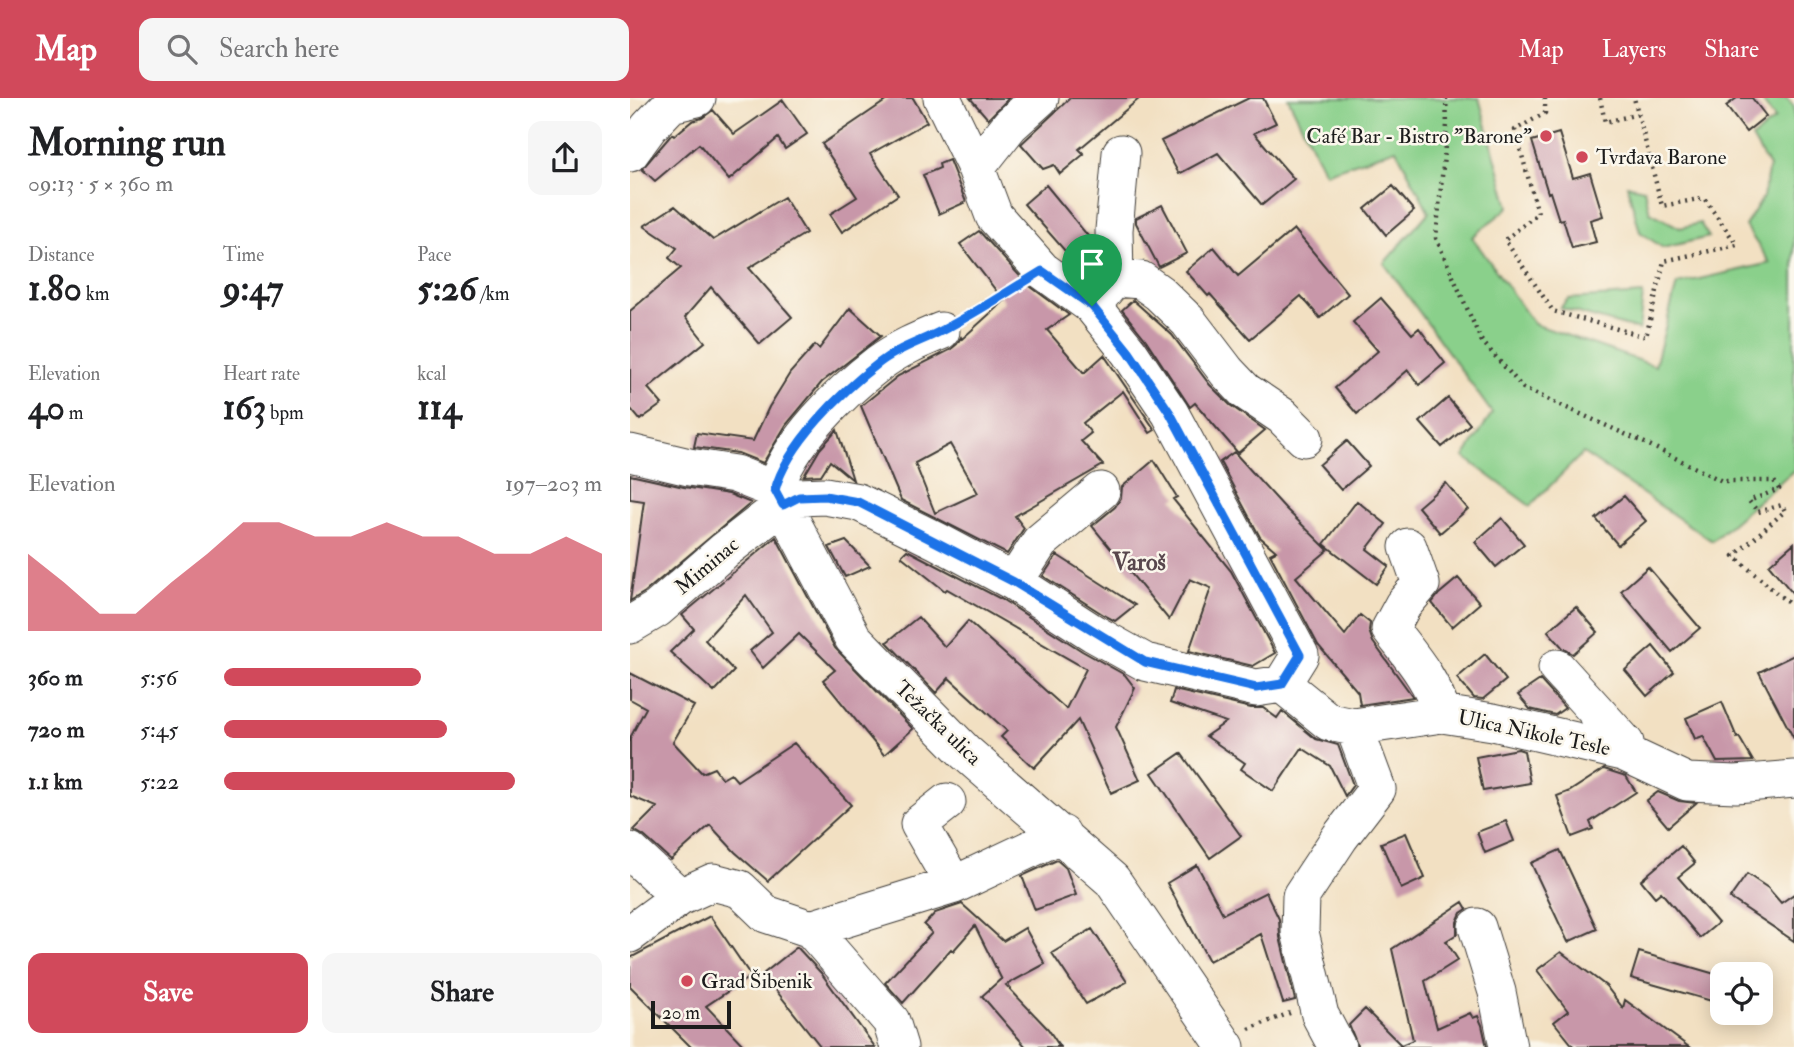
<!DOCTYPE html>
<html lang="en">
<head>
<meta charset="utf-8">
<style>
	body { margin:0; font-family:"IM FELL Double Pica",serif; background:#f6f6f6; color:#202124; height:100vh; display:flex; flex-direction:column; font-size:26px; white-space:nowrap }
	* { box-sizing:border-box; margin:0 }
	p { font-size:23px; color:#757577 }
	.icon { flex:none; width:38px; height:38px; fill:none; stroke:currentColor; stroke-width:2; stroke-linecap:round; stroke-linejoin:round }
	.map { position:relative; flex:1; overflow:hidden }
	.side { display:flex; flex-direction:column; background:#fff; width:630px }
	.side>* { flex:none }
	.fabs { position:absolute; left:1080px; top:864px; display:grid; gap:14px }
	.fabs a { display:grid; place-items:center; width:63px; height:63px; border-radius:14px; background:#fff; box-shadow:0 4px 18px #0003; font-size:35px }
	.scale { position:absolute; left:21px; bottom:18px; width:80px; box-sizing:border-box; padding-left:7px; border:4px solid #1c1c1c; border-top:0; font-size:19px; line-height:24px; white-space:nowrap; color:#1c1c1c; -webkit-text-stroke:5px #fbf7ec; paint-order:stroke }
	.pin { position:absolute; display:grid; place-items:center; width:60px; height:60px; color:#fff; margin:-72px -30px; border-radius:50% 50% 50% 0; rotate:-45deg; box-shadow:0 0 7px #0007 }
	.pin .icon { rotate:45deg }
	.round { display:grid; place-items:center; flex:none; width:74px; height:74px; border-radius:14px; background:#f6f6f6 }
	.head { display:flex; align-items:center; justify-content:space-between; height:119px; padding:0 28px }
	h1 { font-size:38px; font-weight:700; line-height:52px }
	.figures { display:grid; grid-template-columns:repeat(3,1fr); gap:10px; height:119px; padding:7px 28px }
	.figures div { display:grid; align-content:center }
	.figures b { font-size:35px; font-weight:700 }
	.figures small { font-size:19px; font-weight:400 }
	.figures p { font-size:19px }
	.chart { height:196px; padding:14px 28px }
	.chart p { display:flex; justify-content:space-between }
	.chart svg { width:100%; height:126px; margin-top:7px; fill:#d1495b; opacity:.7 }
	.cta { display:flex; gap:14px; margin-top:auto; padding:14px 28px }
	.cta a { flex:1; height:80px; border-radius:14px; background:#d1495b; color:#fff; font-size:28px; font-weight:700; line-height:80px; text-align:center }
	.cta a+a { background:#f6f6f6; color:#202124 }
	ul { padding:0 28px; list-style:none; font-size:23px }
	li { display:grid; grid-template-columns:112px 84px 1fr; align-items:center; height:52px }
	li i { height:18px; border-radius:9px; background:#d1495b }
	header { display:flex; align-items:center; gap:42px; box-sizing:border-box; height:98px; padding:0 35px; background:#d1495b; color:#fff }
	header strong { font-size:33px }
	nav { display:flex; gap:38px; margin-inline-start:auto; font-size:24px }
	.search { width:490px; height:63px; background:#f6f6f6; display:flex; align-items:center; gap:18px; box-sizing:border-box; padding:0 24px; border-radius:14px; color:#757577; font-size:26px }
	main { display:flex; flex:1; min-height:0 }
	.map>svg:first-child { display:block }
	.green { fill:#8ad08b; stroke:#537654; stroke-width:2 }
	.building { fill:#c897a9; fill-rule:evenodd }
	.lines { fill:none; stroke-linecap:round; stroke-linejoin:round }
	.minor-casing { stroke:#3c3935; stroke-width:39 }
	.path { stroke:#3c3935; stroke-width:4.5; stroke-dasharray:2 5; stroke-linecap:butt }
	.minor { stroke:#fff; stroke-width:37 }
	.route-casing { stroke:#fff; stroke-width:14 }
	.route { stroke:#1a73e8; stroke-width:9 }
	.poi-dot { fill:#d1495b; stroke:#fbf7ec; stroke-width:2.5 }
	.labels { text-anchor:middle; dominant-baseline:central; stroke-width:5; stroke-linejoin:round; paint-order:stroke }
	.poi-label { font-size:21px; fill:#1c1c1c; stroke:#fbf7ec; text-anchor:start }
	.street-label { font-size:21px; fill:#1c1c1c; stroke:#fbf7ec }
	.quarter-label { font-size:24px; font-weight:bold; fill:#58474d; stroke:#fbf7ec }
</style>
</head>
<body>
<header>
<strong>Map</strong>
<div class="search"><svg class="icon" aria-label="search" viewBox="0 0 24 24"><circle cx="10" cy="10" r="6"/><path d="M15 15l6 6"/></svg>Search here</div>
<nav><a>Map</a><a>Layers</a><a>Share</a></nav>
</header>
<main>
<section class="side">
<div class="head"><div><h1>Morning run</h1><p>09:13 · 5 × 360 m</p></div><a class="round"><svg class="icon" aria-label="share" viewBox="0 0 24 24"><path d="M12 15V3M7 8l5-5 5 5M5 13v7h14v-7"/></svg></a></div>
<div class="figures">
<div><p>Distance</p><b>1.80<small> km</small></b></div>
<div><p>Time</p><b>9:47</b></div>
<div><p>Pace</p><b>5:26<small> /km</small></b></div>
</div>
<div class="figures">
<div><p>Elevation</p><b>40<small> m</small></b></div>
<div><p>Heart rate</p><b>163<small> bpm</small></b></div>
<div><p>kcal</p><b>114</b></div>
</div>
<div class="chart"><p><span>Elevation</span>197–203 m</p>
<svg viewBox="0 0 160 44" preserveAspectRatio="none"><path d="M0 44V17L10 27L20 38L30 38L40 27L50 17L60 6L70 6L80 11L90 11L100 6L110 11L120 11L130 17L140 17L150 11L160 17V44z"/></svg>
</div>
<ul>
<li><b>360 m</b>5:56<i style="width:52%"></i></li>
<li><b>720 m</b>5:45<i style="width:59%"></i></li>
<li><b>1.1 km</b>5:22<i style="width:77%"></i></li>
</ul>
<div class="cta"><a>Save</a><a>Share</a></div>
</section>
<div class="map">
<svg width="1164" height="949" viewBox="0 0 1164 949">
	<rect width="100%" height="100%" fill="#fbf7ec"/>
	<filter id="ink" filterUnits="userSpaceOnUse"><feTurbulence type="fractalNoise" baseFrequency=".0143" numOctaves="2"/><feDisplacementMap in="SourceGraphic" scale="14" xChannelSelector="R" yChannelSelector="G"/><feConvolveMatrix kernelMatrix="1 2 1 2 8 2 1 2 1" color-interpolation-filters="sRGB"/></filter>
	<filter id="wash" filterUnits="userSpaceOnUse"><feTurbulence type="fractalNoise" baseFrequency=".00686" numOctaves="4" result="noise"/><feDisplacementMap in="SourceGraphic" scale="28" xChannelSelector="R" yChannelSelector="G"/><feGaussianBlur stdDeviation="1.57" result="paint"/><feColorMatrix in="noise" values="0 0 0 0 0 0 0 0 0 0 0 0 0 0 0 0 0 1.4 0 .05"/><feComposite in="paint" operator="in"/></filter>
	<g filter="url(#wash)">
		<rect width="100%" height="100%" fill="#f2e0c2"/>
		<!-- green -->
		<path class="green" d="M658,0H849L879,109L842,139L904,226L1025,268L1047,186L1140,165L1115,128L1133,99L1139,69L1122,40L1145,21L1130,0H1157L1164,9V372L1082,443L953,355L900,408L834,359L862,315L754,165L799,114L766,51L695,75Z
			M997,87L1014,91L1020,114L1050,130L1070,125L1079,139L1033,150L1010,134Z
			M1013,196L1009,232L930,210L938,201Z"/>
		<g id="blocks">
			<!-- building -->
			<path class="building" d="M260,0H283L297,24L240,56L268,97L212,134L200,116L227,99L192,46Z
				M340,0H379L358,21Z
				M440,0H510L449,51L454,56L430,76L424,67L413,71L391,46Z
				M619,0H633L646,25L624,35L664,81L632,107L588,55L549,76L531,43Z
				M1107,0H1122L1136,18L1116,34L1096,8Z
				M153,2L177,36L155,51L148,40L99,82L69,46L25,83L12,71L42,36L44,38L62,23L72,20L83,12L104,36Z
				M929,35L943,80L960,75L973,118L960,122L966,144L942,150L933,121L929,122L920,94L918,95L902,43Z
				M319,62L336,104L309,116L293,77L310,70L309,66Z
				M416,87L463,144L464,172L457,178L394,106Z
				M763,88L784,113L756,137L735,111Z
				M154,99L176,135L119,170L162,219L130,246L81,189L55,219L75,244L18,290L32,306L10,322L0,310V213L51,170L39,160L47,150L14,128L45,108L83,142Z
				M532,107L557,155L529,169L506,125V120Z
				M664,131L718,196L690,220L671,198L620,241L580,196L578,198L556,173L584,149L608,178Z
				M349,133L397,186L439,217L417,232L454,275L474,257L525,332L520,335L493,293L453,325L461,335L451,343L473,367L385,418L394,430L377,456L271,402L231,308L268,278L320,252L327,246L331,239L332,241L374,203L330,146ZM320,346L348,395L305,415L285,365Z
				M751,200L782,236L789,230L815,265L789,287L778,272L727,316L705,290L748,253L723,224Z
				M503,202L542,237L580,287L600,307L635,332L608,355L565,305L560,309L516,242L492,212Z
				M220,210L251,238L192,284L156,327L133,365L108,355L64,349L67,335L123,343L139,309L160,275L185,247L189,251Z
				M818,300L840,326L812,349L790,324Z
				M207,332L223,382L200,363L191,377L174,378L190,351Z
				M717,343L739,368L711,392L689,367Z
				M604,354L655,410L698,452L666,479L715,537L730,517L740,525L739,533L743,544L783,599L730,607L728,594L688,547L640,456L646,453L630,439L590,364Z
				M524,362L547,399L543,401L601,473L645,555L623,568L559,553L581,490L560,481L539,522L462,428L485,409L491,400L492,389Z
				M0,377L54,389L99,396L121,405L15,494L0,503L14,403L0,401Z
				M816,385L838,411L810,435L788,409Z
				M994,398L1016,423L988,447L966,421Z
				M727,403L756,426L737,451L759,468L746,486L694,446Z
				M872,420L894,446L866,469L845,444Z
				M146,439L205,550L283,631L254,657L193,582L205,572L169,536L133,570L120,553L142,534L116,497L75,542L104,573L84,594L40,554L64,531L52,517Z
				M216,443L240,468L215,479L199,449Z
				M1164,445V497L1139,467Z
				M277,452L373,502L452,553L495,577L505,590L486,629L510,682L481,695L448,622L404,670L371,639L377,633L319,580L306,595L257,544L288,519L315,549L338,523L436,611L456,571L317,491L315,493L271,458Z
				M427,457L505,507L485,523L474,517L413,478Z
				M1018,469L1070,530L1042,554L991,493Z
				M828,480L850,505L822,529L802,505L809,496Z
				M946,509L968,534L943,556L933,550L918,533Z
				M1023,548L1044,574L1017,598L995,572Z
				M855,556L876,582L853,601L844,600L827,580Z
				M1164,557V641L1129,574Z
				M0,575L64,608L43,644L72,675L84,670L92,681L101,676L107,683L164,645L221,707L138,783L105,754L80,727L41,762L14,738L4,732L27,709L0,698V640L16,610L0,601Z
				M910,582L935,610L925,617L900,611L888,597Z
				M544,592L621,610H633L647,620L652,613L686,641L708,647L723,687L715,698L700,668L672,650L643,693L611,671L615,665L576,638L596,624L540,605Z
				M1092,604L1107,640L1109,639L1123,663L1087,664L1073,638L1065,641L1056,620Z
				M888,651L894,653L900,685L853,693L846,659Z
				M551,655L611,738L580,760L522,675Z
				M974,671L996,678L1006,694L960,724L963,731L942,739L927,698L940,693Z
				M1028,694L1049,703L1066,705L1038,729L1016,703Z
				M876,723L884,743L855,755L847,734Z
				M776,735L795,780L771,791L751,745Z
				M1051,748L1065,765L1048,779L1088,825L1070,840L1031,794L1025,799L1011,782Z
				M930,752L967,831L938,844L901,765Z
				M427,762L436,770L446,797L405,812L392,778Z
				M567,767L593,816L636,794L649,821L650,839L665,902L653,905L631,836L579,863L537,785Z
				M1117,776L1138,790L1151,805L1164,796V843L1100,800Z
				M833,804L837,811L831,815L827,824V836L816,843L828,862L795,883L807,930L840,915L843,920L848,918L852,927L857,949H728L719,927L735,911L771,947L783,942L762,851Z
				M332,806L373,843L395,830L415,866L376,887L418,931L430,949H396L352,898L371,881L372,882L345,828L323,853L321,851L273,905L255,885L302,835L294,827L305,815Z
				M80,818L121,878L76,908L115,949H61L0,888V860Z
				M462,831L497,884L456,906L422,855Z
				M167,849L191,875L245,949H191L133,876Z
				M931,854L976,888L993,910L995,902L1059,949H944L924,924L938,913L907,872Z
				M1009,854L1092,878V906L1001,880Z"/>
		</g>
	</g>
	<g filter="url(#ink)">
		<use href="#blocks" fill-opacity="0" stroke="#3c3935" stroke-width="2"/>
		<g class="lines">
			<!-- minor casing -->
			<g class="minor-casing">
				<path id="minor" d="M312,0L346,70L364,118L412,172L462,208L499,254L540,315L670,557L652,586
					M0,55L19,29L41,6L67,0
					M346,70L380,27L410,0
					M485,180L511,182L529,195L558,223L597,274L615,293L652,318L674,340
					M469,199L485,180L484,132L491,55
					M0,355L59,369L105,376L145,392L223,540L335,654L482,782L596,949
					M145,392C158,345 211,294 249,265C268,251 289,242 311,233
					M778,449L791,486L773,507L760,531C782,560 801,580 812,616
					M384,484L410,444L471,393
					M0,527L27,511L95,452L153,407L169,399L195,398L228,404L307,443L384,484L463,535L515,564L626,590L652,586L699,624L724,629L812,616L863,624L993,654L1057,684L1106,686L1164,681
					M927,570L995,645L993,654
					M317,704L289,726L324,787
					M0,753L50,799
					M847,829L867,894L878,949
					M181,831L261,923L269,949
					M0,836L50,799L83,784L110,791L136,816L181,831L324,787L432,736
					M707,949L690,917L670,834L671,798L710,739L747,691L724,629"/>
			</g>
			<!-- path -->
			<path class="path" d="M816,0L817,27L806,140L851,242L893,290L1017,346L1092,383H1144L1149,391L1119,403L1128,414L1152,407L1155,413L1104,458L1164,510
				M915,0V15L885,32L908,115L875,142L923,213L1016,239L1034,163L1107,147L1074,100L1032,108L1004,0
				M970,0L975,24L1009,16
				M335,219L388,187
				M619,931L660,915"/>
			<!-- minor -->
			<use href="#minor" class="minor"/>
		</g>
	</g>
	<g class="lines" filter="url(#ink)">
		<!-- route casing -->
		<g class="route-casing">
			<path id="route" d="M412,173L462,208L499,254L540,315L670,557L652,586L626,590L515,564L384,484L228,404L195,398L169,399L153,407L145,392C157,347 212,293 249,265C268,250 290,244 311,233C346,215 379,193 412,173Z"/>
		</g>
		<!-- route -->
		<use href="#route" class="route"/>
	</g>
	<!-- markers -->
	<g class="poi-dot">
		<circle cx="916" cy="38" r="7"/>
		<circle cx="952" cy="59" r="7"/>
		<circle cx="57" cy="883" r="7"/>
	</g>
	<g class="labels">
		<!-- poi labels -->
		<g class="poi-label">
			<text x="902" y="38" text-anchor="end">Café Bar - Bistro "Barone"</text>
			<text x="966" y="59">Tvrđava Barone</text>
			<text x="71" y="883">Grad Šibenik</text>
		</g>
		<!-- street labels -->
		<g class="street-label">
			<text transform="translate(77 468) rotate(-40)">Miminac</text>
			<text transform="translate(308 625) rotate(44)">Težačka ulica</text>
			<text transform="translate(904 635) rotate(12)">Ulica Nikole Tesle</text>
		</g>
		<!-- quarter labels -->
		<g class="quarter-label">
			<text x="509" y="464">Varoš</text>
		</g>
	</g>
</svg>
<div class="fabs">
<a><svg class="icon" aria-label="locate" viewBox="0 0 24 24"><circle cx="12" cy="12" r="6"/><path d="M12 2v4M12 18v4M2 12h4M18 12h4"/></svg></a>
</div>
<div class="scale">20 m</div>
<div class="pin" style="left:462px;top:208px;background:#1e9e55"><svg class="icon" aria-label="arrive" viewBox="0 0 24 24"><path d="M6 21V4h12l-3 4 3 4H6"/></svg></div>
</div>
</main>
</body>
</html>
